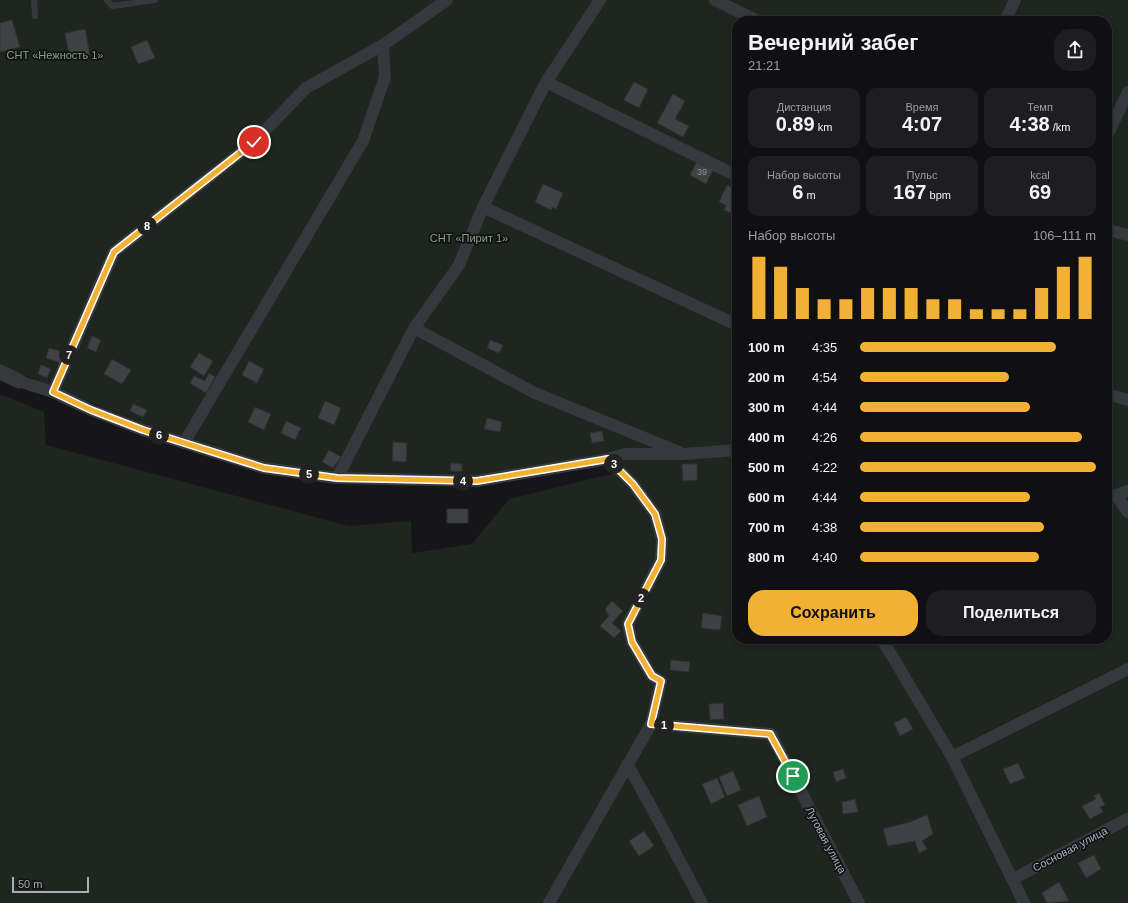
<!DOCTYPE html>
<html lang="ru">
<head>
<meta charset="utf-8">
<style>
	body { margin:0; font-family:Helvetica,sans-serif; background:#1e1e20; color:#f1f3f6; height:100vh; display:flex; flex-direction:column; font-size:15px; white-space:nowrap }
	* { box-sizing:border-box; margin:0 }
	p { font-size:13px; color:#9c9d9f }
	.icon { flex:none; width:22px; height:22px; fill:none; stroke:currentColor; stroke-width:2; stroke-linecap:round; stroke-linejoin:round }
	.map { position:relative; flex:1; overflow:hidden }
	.panel { position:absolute; left:732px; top:16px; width:380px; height:628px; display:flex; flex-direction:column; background:#101012; border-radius:16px; box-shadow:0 2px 6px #0003,0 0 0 1px #303032 }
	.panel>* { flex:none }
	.scale { position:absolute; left:12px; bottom:10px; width:77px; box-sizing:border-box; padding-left:4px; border:2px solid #a8adb8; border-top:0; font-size:11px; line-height:14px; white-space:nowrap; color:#a8adb8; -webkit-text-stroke:3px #111113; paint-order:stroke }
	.pin { position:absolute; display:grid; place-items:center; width:34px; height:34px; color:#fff; margin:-17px; border:2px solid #fff; border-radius:50%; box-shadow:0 1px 4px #0007 }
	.km { position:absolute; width:20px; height:20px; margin:-10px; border-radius:50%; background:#222; color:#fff; font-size:11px; line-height:20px; text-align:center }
	.round { display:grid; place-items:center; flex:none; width:42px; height:42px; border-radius:16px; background:#1e1e20 }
	.overview { display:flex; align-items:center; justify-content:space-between; height:68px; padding:0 16px }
	h1 { font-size:22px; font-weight:600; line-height:30px }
	.stats { display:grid; grid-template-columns:repeat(3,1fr); gap:6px; height:68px; padding:4px 16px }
	.stats div { display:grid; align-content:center; border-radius:10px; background:#1e1e20; text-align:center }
	.stats b { font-size:20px; font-weight:600 }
	.stats small { font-size:11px; font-weight:400 }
	.stats p { font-size:11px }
	.chart { height:112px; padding:8px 16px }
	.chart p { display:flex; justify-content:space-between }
	.chart svg { width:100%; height:72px; margin-top:4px; stroke:#f2b134; stroke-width:6 }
	.button { display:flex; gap:8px; margin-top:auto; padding:8px 16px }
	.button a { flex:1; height:46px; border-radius:16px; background:#f2b134; color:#111; font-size:16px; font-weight:600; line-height:46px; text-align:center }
	.button a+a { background:#1e1e20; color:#f1f3f6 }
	ul { padding:0 16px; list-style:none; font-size:13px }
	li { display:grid; grid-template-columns:64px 48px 1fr; align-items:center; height:30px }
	li i { height:10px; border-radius:5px; background:#f2b134 }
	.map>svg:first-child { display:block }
	.green { fill:#1e261f; fill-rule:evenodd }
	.building { fill:#404145; stroke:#303034 }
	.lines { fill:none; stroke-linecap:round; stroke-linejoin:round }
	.service { stroke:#37383d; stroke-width:6 }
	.minor { stroke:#37383d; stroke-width:12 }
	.tertiary { stroke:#37383d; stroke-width:15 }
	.route-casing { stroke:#fff; stroke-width:8 }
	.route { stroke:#f2b134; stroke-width:5 }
	.labels { text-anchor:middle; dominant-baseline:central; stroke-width:3.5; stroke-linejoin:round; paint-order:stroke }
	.number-label { font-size:9px; fill:#8e929b }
	.park-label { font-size:11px; fill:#7fa381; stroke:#111113 }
	.street-label { font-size:11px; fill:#a8adb8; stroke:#111113 }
</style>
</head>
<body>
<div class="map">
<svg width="1128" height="903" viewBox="0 0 1128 903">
	<rect width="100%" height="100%" fill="#161618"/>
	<!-- green -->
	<path class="green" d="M0,0H1128V903H0V394L44,412L46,445L349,526L411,521L412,553L472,544L509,499L615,473L608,457L498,475L351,477L261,464L174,437L0,365ZM737,21H1107V639H737Z"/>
	<!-- building -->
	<path class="building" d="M12,20L20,47L0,52V23Z
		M85,29L90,55L70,59L65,33Z
		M147,40L155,58L138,64L131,47Z
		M634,82L648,89L639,108L624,100Z
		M673,94L685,101L675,119L689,126L683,137L657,123Z
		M698,159L714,168L706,184L690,175Z
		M543,184L563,193L556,209L552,207L551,210L535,202Z
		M727,185L737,190V205L733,214L724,210L726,205L719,202Z
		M92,336L101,340L96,352L87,348Z
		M490,340L503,345L499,353L487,348Z
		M49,348L64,352L61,363L46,358Z
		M199,353L213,361L204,376L190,367Z
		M112,359L131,370L122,384L104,374Z
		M249,361L264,369L257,383L242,375Z
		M41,365L51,369L47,378L38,374Z
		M209,373L215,377L206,393L190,383L194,376L205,381Z
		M325,401L341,408L334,425L318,418Z
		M133,404L147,410L143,417L130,411Z
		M255,407L271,414L264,430L248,422Z
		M487,418L502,422L500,432L484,429Z
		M286,421L301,428L295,440L281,433Z
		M602,431L604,441L592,443L590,433Z
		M393,442L407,443L406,462L392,461Z
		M329,450L341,457L333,468L322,462Z
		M451,463L462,464V472L450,471Z
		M682,464H697V480L683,481Z
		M447,509H468V523H447Z
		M612,601L623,611L612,623L621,631L614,638L600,626L609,616L605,609Z
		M703,613L722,616L720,630L701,628Z
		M671,660L690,662L689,672L670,670Z
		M723,703L724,719L710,720L709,704Z
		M906,717L913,729L900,736L894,723Z
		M1018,763L1025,778L1010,784L1003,769Z
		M843,769L846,778L836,782L833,772Z
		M733,771L741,790L727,796L719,777Z
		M717,778L725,797L711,804L702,784Z
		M1099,793L1105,805L1100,807L1103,812L1090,819L1082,806L1096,799L1094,796Z
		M759,796L767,817L747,826L738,805Z
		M855,799L858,812L843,814L842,802Z
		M927,815L933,834L922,841L927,849L919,853L915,841L888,846L883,829L910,822Z
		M644,831L654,846L639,856L629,841Z
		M1094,855L1101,869L1086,878L1078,863Z
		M1059,882L1069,901L1047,903L1042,893Z"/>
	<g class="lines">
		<!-- service -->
		<path class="service" d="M34,0L35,16
			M107,0L112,6L155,0"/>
		<!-- minor -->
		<path class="minor" d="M715,0L758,21
			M1005,21L1015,0
			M546,82L737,176
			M1107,136L1128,92
			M483,207L737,325
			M1107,230L1128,235
			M414,328L535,393L679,452
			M19,381L53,392L91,410L143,430L264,468L337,478L477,481L608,459L625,454H684L737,450
			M53,392L114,252L254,142L306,88L383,45
			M1107,394L1128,400
			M184,443L363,141L385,77L383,45L447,0
			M337,478L414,328L459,265L483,207L546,82L600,0
			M1116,495L1128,512
			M1107,498L1128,491
			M882,639L952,757L1024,903
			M651,724L771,734L859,903
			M952,757L1128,669
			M627,764L648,801L702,903
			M1013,879L1127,819
			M549,903L651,724L661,681L652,676L632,642L628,624L661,560L662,539L655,514L633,484L608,459"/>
		<!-- tertiary -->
		<path class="tertiary" d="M0,372L19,381"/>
	</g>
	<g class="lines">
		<!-- route casing -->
		<g class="route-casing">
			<path id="route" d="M254,142L114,252L53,392L91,410L143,430L264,468L337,478L477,481L608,459L633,484L655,514L662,539L661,560L628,624L632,642L652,676L661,681L651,724L770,734L793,776"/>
		</g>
		<!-- route -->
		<use href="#route" class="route"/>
	</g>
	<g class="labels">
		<!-- number labels -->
		<g class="number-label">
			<text x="702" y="172">39</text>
		</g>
		<!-- park labels -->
		<g class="park-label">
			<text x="55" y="55">СНТ «Нежность 1»</text>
			<text x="469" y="238">СНТ «Пирит 1»</text>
		</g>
		<!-- street labels -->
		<g class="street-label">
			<text transform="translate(826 840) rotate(62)">Луговая улица</text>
			<text transform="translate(1070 849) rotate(-28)">Сосновая улица</text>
		</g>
	</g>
</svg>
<div class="scale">50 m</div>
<div class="pin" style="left:793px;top:776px;background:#1e9e55"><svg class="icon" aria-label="arrive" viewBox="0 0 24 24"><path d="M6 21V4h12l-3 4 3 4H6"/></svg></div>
<div class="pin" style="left:254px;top:142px;background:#d93025"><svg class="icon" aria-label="check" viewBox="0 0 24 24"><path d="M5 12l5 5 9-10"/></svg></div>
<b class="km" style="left:664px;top:725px">1</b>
<b class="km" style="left:641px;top:598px">2</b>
<b class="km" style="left:614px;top:464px">3</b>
<b class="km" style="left:463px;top:481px">4</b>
<b class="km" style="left:309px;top:474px">5</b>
<b class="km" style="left:159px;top:435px">6</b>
<b class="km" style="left:69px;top:355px">7</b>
<b class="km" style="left:147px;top:226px">8</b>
<section class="panel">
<div class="overview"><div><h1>Вечерний забег</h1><p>21:21</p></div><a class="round"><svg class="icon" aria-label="share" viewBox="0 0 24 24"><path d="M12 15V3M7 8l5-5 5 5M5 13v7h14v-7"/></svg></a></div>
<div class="stats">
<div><p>Дистанция</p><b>0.89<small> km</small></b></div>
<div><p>Время</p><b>4:07</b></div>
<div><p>Темп</p><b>4:38<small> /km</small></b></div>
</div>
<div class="stats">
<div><p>Набор высоты</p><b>6<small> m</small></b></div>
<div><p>Пульс</p><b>167<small> bpm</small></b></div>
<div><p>kcal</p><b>69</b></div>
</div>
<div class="chart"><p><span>Набор высоты</span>106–111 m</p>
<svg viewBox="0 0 160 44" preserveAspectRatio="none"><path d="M5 44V6M15 44V12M25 44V25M35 44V32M45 44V32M55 44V25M65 44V25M75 44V25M85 44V32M95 44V32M105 44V38M115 44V38M125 44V38M135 44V25M145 44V12M155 44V6"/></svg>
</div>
<ul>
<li><b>100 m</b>4:35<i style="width:83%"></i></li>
<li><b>200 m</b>4:54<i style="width:63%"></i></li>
<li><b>300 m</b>4:44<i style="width:72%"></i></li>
<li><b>400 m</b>4:26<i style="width:94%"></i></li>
<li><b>500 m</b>4:22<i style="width:100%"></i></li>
<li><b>600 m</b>4:44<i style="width:72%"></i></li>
<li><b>700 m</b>4:38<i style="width:78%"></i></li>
<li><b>800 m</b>4:40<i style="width:76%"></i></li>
</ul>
<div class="button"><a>Сохранить</a><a>Поделиться</a></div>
</section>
</div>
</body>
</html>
